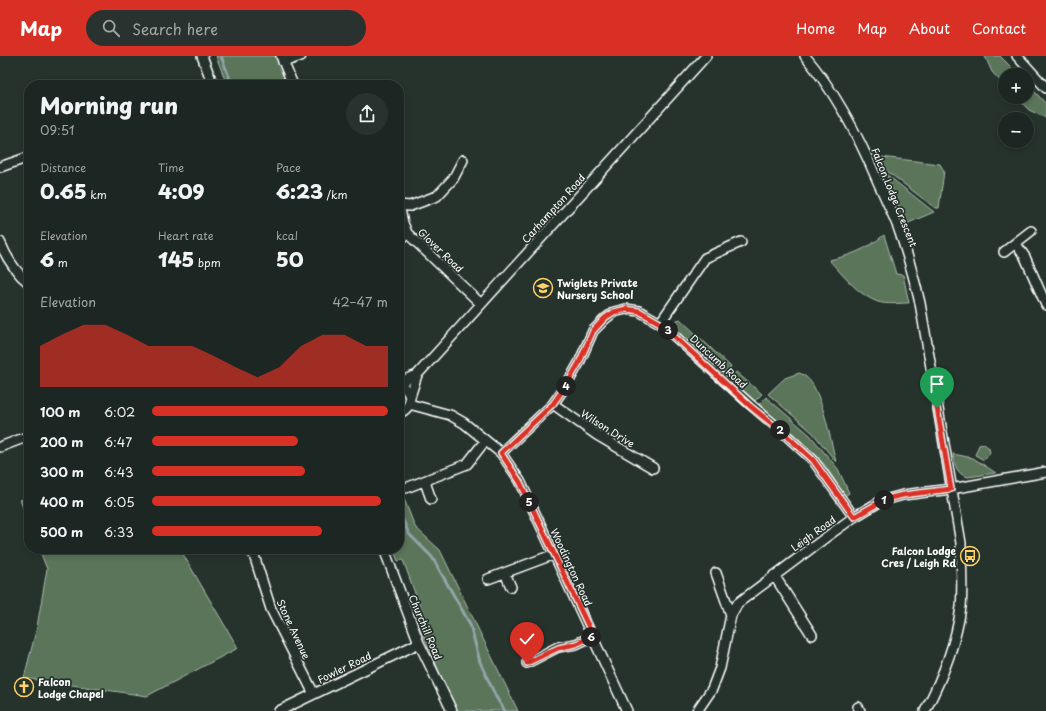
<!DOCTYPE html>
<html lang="en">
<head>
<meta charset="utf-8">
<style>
	body { margin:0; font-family:"Playpen Sans",sans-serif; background:#29322f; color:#f1f3f6; height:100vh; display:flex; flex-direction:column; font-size:15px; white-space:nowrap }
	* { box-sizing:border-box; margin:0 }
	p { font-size:13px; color:#a0a5a5 }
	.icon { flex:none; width:22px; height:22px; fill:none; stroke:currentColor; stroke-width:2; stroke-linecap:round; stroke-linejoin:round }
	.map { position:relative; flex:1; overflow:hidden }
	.panel { position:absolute; left:24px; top:24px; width:380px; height:474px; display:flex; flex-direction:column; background:#1c2622; border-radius:16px; box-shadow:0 2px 6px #0003,0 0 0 1px #3a4340 }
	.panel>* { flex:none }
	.tools { position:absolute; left:998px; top:12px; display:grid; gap:8px }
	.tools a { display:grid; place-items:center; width:36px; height:36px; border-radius:50%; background:#1c2622; box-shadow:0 2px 6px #0003,0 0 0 1px #3a4340; font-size:20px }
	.pin { position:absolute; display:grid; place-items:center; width:34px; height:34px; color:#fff; margin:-41px -17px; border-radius:50% 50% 50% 0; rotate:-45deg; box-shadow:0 0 4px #0007 }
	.pin .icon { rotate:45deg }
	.km { position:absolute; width:20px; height:20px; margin:-10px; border-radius:50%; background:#222; color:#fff; font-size:11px; line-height:20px; text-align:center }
	.round { display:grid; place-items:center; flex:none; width:42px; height:42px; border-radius:21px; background:#29322f }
	.headline { display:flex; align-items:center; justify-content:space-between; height:68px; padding:0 16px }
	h1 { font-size:22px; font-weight:800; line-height:30px }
	.stats { display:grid; grid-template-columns:repeat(3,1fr); gap:6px; height:68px; padding:4px 16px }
	.stats div { display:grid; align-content:center }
	.stats b { font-size:20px; font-weight:800 }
	.stats small { font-size:11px; font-weight:400 }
	.stats p { font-size:11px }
	.chart { height:112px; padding:8px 16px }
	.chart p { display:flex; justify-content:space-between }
	.chart svg { width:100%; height:72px; margin-top:4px; fill:#d93025; opacity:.7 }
	ul { padding:0 16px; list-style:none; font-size:13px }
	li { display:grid; grid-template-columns:64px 48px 1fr; align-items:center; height:30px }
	li i { height:10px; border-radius:5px; background:#d93025 }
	header { display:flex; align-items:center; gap:24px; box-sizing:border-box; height:56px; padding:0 20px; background:#d93025; color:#fff }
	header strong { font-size:19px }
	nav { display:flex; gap:22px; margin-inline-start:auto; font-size:14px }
	.search { width:280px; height:36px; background:#29322f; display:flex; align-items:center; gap:10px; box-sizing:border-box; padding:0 14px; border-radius:22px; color:#a0a5a5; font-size:15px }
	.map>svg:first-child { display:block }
	.green { fill:#5a745a; stroke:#acbaac }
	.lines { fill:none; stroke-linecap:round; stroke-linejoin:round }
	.stream { stroke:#93a5aa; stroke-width:3 }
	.minor-casing { stroke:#fff; stroke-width:12 }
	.minor { stroke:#26332d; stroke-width:9 }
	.route-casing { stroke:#fff; stroke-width:8 }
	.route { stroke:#d93025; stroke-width:5 }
	.labels { text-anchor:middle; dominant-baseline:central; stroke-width:3.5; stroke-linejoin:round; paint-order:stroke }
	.street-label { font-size:10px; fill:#fff; stroke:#26332d }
	.poi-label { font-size:10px; font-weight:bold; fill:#fff; stroke:#26332d; text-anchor:start }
</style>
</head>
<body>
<header>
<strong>Map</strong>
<div class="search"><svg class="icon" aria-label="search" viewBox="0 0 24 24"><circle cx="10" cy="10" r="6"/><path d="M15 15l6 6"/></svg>Search here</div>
<nav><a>Home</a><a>Map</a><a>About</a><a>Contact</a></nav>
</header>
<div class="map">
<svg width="1046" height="655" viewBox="0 0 1046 655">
	<rect width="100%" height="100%" fill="#26332d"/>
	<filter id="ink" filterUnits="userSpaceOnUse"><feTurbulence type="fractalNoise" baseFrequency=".025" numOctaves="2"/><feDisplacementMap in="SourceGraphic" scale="8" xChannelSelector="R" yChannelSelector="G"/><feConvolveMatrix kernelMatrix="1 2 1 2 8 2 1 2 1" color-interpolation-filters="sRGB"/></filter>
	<g filter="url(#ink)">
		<!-- green -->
		<path class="green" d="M216,0H276L287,29H227Z
			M985,0H1000L1019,19H1005V30L992,16Z
			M1027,27L1046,48V62L1029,54L1016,41H1027Z
			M881,101L940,108L944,115L939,152H935L883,112L879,103Z
			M886,118L934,156L906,168L905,167Z
			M884,179L896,218L903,219L909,247C899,247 888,249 878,246C858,239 843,219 829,204C850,200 867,193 884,179Z
			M680,263L731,311L724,318L671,270L673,266Z
			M736,316L762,338L754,346L729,323Z
			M799,317C805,319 809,323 813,329C825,351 830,382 836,406L813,377L768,338L785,322Z
			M766,341L810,379L838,413L849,437L845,440L825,409L759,348Z
			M984,388L989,392L990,398L984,404L975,399L979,389Z
			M953,398L973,402L996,417L968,421C956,418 955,409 953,398Z
			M399,430L415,471L440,494L518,655H457L443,625L414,557L421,554L403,504L398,505L393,493H399Z
			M29,441V467L20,444Z
			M39,493H180L238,592L147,640L24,622L37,571L47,513Z"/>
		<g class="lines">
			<!-- stream -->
			<path class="stream" d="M221,0L232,29
				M399,455L409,478L432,501L470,568L480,606L496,641L505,655"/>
			<!-- minor casing -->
			<g class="minor-casing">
				<path id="minor" d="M202,0L213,29
					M281,0L293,29
					M805,0C837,38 859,81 878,126C885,141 892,156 898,171C907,196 914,222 920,247L961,487C961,508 963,530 961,551C956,588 942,623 925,655
					M1017,0L1046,32
					M283,6L301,0
					M0,111L29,101
					M399,149L403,167L407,177L481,248
					M399,149L410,150L437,140L453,123L463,104
					M0,186C7,203 15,216 29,227
					M1016,188L1025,201L1046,249
					M1004,196L1031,175
					M660,267L705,202L741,186
					M399,326L417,319
					M399,329C413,334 414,352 399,357
					M410,341L417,319L706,0
					M409,348L450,359L464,367L501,397L520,425L627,655
					M553,348L597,379L653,412
					M0,391L29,380
					M501,397L553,348L567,328L579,307L593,275L605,263L614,256L626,253L639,255L660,267L751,349L785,378L813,404L854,461
					M425,426L431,443
					M406,432L467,408L485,385
					M252,493L271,553L314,638
					M384,493L419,587L452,655
					M505,517L511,531
					M716,517L731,559
					M774,519L812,579
					M488,523L555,498
					M527,607L558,591L576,588L593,580
					M858,651L860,655
					M279,655L419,587
					M697,655L712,633L720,612L731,559L738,547L829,479L854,461L881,445L903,439L951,433L1046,416"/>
			</g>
			<!-- minor -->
			<use href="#minor" class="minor"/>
		</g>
	</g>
	<g class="lines" filter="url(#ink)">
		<!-- route casing -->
		<g class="route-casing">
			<path id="route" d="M527,607L558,592L576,588L593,580L520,426L501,397L553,348L567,328L579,307L593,275L605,262L614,256L626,253L639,255L660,267L750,350L785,378L813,404L854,461L886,443L903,439L951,433L937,352"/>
		</g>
		<!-- route -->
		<use href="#route" class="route"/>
	</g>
	<!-- icons -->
	<defs>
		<g id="school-ring" transform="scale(1)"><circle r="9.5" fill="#26332d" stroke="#ffd166" stroke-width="1.5"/><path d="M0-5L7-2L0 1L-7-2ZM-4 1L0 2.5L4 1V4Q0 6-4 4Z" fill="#ffd166"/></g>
		<g id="bus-ring" transform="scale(1)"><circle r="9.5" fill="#26332d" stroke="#ffd166" stroke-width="1.5"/><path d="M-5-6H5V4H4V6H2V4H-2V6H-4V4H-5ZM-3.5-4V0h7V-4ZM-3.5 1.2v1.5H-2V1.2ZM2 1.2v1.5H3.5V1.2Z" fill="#ffd166"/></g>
		<g id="church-ring" transform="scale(1)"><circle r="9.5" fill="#26332d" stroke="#ffd166" stroke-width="1.5"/><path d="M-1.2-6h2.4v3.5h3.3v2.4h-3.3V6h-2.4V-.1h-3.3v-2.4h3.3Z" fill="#ffd166"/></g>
	</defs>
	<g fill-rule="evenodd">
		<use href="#school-ring" x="543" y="232"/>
		<use href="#bus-ring" x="970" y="500"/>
		<use href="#church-ring" x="24" y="631"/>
	</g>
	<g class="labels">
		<!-- street labels -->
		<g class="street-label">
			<text transform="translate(895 141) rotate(68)">Falcon Lodge Crescent</text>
			<text transform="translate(553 152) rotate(-48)">Carhampton Road</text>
			<text transform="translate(441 194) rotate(44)">Glover Road</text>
			<text transform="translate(719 305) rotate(43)">Duncumb Road</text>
			<text transform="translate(608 372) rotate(32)">Wilson Drive</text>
			<text transform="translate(813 477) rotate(-36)">Leigh Road</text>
			<text transform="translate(572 511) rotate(65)">Woodington Road</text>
			<text transform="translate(426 571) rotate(67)">Churchill Road</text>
			<text transform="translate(294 573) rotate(65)">Stone Avenue</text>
			<text transform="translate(344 611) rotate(-26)">Fowler Road</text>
		</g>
		<!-- poi labels -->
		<g class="poi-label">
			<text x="557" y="226">Twiglets Private<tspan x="557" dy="12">Nursery School</tspan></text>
			<text x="956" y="494" text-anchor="end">Falcon Lodge<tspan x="956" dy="12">Cres / Leigh Rd</tspan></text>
			<text x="38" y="625">Falcon<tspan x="38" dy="12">Lodge Chapel</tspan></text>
		</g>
	</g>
</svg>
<div class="tools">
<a>+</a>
<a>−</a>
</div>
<div class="pin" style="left:937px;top:352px;background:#1e9e55"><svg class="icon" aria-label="arrive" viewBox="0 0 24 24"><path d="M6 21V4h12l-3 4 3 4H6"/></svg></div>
<div class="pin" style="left:527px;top:607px;background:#d93025"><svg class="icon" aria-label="check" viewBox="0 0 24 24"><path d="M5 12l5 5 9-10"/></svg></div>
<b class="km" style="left:884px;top:444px">1</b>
<b class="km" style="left:780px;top:374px">2</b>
<b class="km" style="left:668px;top:274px">3</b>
<b class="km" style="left:566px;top:330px">4</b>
<b class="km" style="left:529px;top:446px">5</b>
<b class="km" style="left:591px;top:581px">6</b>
<section class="panel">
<div class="headline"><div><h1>Morning run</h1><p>09:51</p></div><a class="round"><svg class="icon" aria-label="share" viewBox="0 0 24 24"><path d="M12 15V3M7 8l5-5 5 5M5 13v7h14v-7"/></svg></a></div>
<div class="stats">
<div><p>Distance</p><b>0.65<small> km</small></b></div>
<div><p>Time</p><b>4:09</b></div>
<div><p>Pace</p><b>6:23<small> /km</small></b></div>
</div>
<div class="stats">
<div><p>Elevation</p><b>6<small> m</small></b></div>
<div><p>Heart rate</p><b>145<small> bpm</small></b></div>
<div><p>kcal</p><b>50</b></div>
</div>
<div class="chart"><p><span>Elevation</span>42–47 m</p>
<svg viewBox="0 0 160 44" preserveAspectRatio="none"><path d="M0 44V19L10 12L20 6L30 6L40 12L50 19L60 19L70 19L80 25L90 32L100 38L110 32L120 19L130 12L140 12L150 19L160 19V44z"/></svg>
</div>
<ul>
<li><b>100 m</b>6:02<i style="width:100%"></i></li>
<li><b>200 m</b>6:47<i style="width:62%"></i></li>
<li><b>300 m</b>6:43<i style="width:65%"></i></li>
<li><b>400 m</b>6:05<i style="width:97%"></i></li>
<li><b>500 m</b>6:33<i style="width:72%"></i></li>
</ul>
</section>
</div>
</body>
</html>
